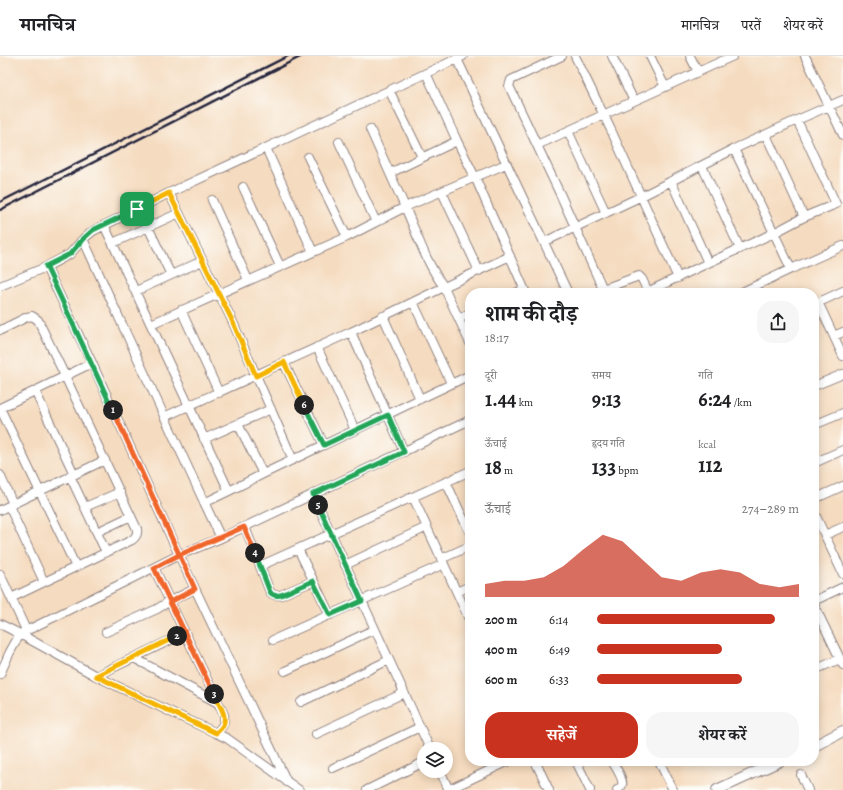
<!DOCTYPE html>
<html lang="hi">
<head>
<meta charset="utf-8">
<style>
	body { margin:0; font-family:Alegreya,"Noto Serif Devanagari",serif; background:#f6f6f6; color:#202124; height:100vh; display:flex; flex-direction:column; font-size:15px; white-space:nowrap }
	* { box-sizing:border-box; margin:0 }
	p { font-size:13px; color:#757577 }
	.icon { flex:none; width:22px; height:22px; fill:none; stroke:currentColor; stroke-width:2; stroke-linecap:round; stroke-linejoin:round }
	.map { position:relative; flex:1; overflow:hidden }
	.sheet { position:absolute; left:465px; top:232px; width:354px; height:478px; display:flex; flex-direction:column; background:#fff; border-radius:16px; box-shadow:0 2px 10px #0003 }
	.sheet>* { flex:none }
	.controls { position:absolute; left:417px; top:686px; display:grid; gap:8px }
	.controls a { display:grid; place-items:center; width:36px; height:36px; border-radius:50%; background:#fff; box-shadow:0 2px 10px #0003; font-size:20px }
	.pin { position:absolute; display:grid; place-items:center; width:34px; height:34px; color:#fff; margin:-17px; border-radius:8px; box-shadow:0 2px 6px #0006 }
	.km { position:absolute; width:20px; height:20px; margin:-10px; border-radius:50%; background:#222; color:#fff; font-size:11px; line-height:20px; text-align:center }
	.round { display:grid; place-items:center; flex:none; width:42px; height:42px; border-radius:16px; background:#f6f6f6 }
	.headline { display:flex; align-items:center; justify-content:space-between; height:68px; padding:0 20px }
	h1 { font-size:22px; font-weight:700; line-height:30px }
	.figures { display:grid; grid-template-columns:repeat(3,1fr); gap:6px; height:68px; padding:4px 20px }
	.figures div { display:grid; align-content:center }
	.figures b { font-size:20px; font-weight:700 }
	.figures small { font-size:11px; font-weight:400 }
	.figures p { font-size:11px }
	.chart { height:112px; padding:8px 20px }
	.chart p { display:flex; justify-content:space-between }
	.chart svg { width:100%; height:72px; margin-top:4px; fill:#c8321e; opacity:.7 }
	.cta { display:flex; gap:8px; margin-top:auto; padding:8px 20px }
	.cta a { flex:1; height:46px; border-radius:16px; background:#c8321e; color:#fff; font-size:16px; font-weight:700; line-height:46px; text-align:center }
	.cta a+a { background:#f6f6f6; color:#202124 }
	ul { padding:0 20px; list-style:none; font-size:13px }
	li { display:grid; grid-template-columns:64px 48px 1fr; align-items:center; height:30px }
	li i { height:10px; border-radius:5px; background:#c8321e }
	header { display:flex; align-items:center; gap:24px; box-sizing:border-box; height:56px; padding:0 20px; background:#fff; border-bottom:1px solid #e0e0e0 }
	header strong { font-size:19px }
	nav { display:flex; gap:22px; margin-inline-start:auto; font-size:14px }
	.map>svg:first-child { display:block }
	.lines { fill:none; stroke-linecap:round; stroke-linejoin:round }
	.minor-casing { stroke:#8c7e7d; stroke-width:10 }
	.tertiary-casing { stroke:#8c7e7d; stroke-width:12 }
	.minor { stroke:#fff; stroke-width:8 }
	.tertiary { stroke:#fff; stroke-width:10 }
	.rail { stroke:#22223b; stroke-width:2.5 }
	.split-1-casing { stroke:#fff; stroke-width:8 }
	.split-2-casing { stroke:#fff; stroke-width:8 }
	.split-3-casing { stroke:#fff; stroke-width:8 }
	.split-4-casing { stroke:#fff; stroke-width:8 }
	.split-5-casing { stroke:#fff; stroke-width:8 }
	.split-6-casing { stroke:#fff; stroke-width:8 }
	.split-7-casing { stroke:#fff; stroke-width:8 }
	.split-1 { stroke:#22a559; stroke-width:5 }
	.split-2 { stroke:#f0652b; stroke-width:5 }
	.split-3 { stroke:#f5b400; stroke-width:5 }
	.split-4 { stroke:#f0652b; stroke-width:5 }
	.split-5 { stroke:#22a559; stroke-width:5 }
	.split-6 { stroke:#22a559; stroke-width:5 }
	.split-7 { stroke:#f5b400; stroke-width:5 }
</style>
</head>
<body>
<header>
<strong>मानचित्र</strong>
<nav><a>मानचित्र</a><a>परतें</a><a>शेयर करें</a></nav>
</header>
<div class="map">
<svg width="843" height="734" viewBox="0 0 843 734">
	<rect width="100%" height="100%" fill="#fdfcf7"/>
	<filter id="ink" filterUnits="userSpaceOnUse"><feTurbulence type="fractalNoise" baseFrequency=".025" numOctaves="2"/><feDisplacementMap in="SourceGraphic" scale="8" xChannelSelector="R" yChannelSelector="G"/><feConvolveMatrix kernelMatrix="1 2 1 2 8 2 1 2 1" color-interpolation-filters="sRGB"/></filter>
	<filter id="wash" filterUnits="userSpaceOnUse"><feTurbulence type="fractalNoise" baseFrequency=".012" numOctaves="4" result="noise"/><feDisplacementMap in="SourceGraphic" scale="16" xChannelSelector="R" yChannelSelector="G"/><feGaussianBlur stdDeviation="0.9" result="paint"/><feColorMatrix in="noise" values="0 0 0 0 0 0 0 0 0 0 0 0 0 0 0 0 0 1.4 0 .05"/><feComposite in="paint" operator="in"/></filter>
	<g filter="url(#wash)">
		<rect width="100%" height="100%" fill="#f5dbbf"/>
	</g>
	<g filter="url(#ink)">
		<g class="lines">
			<!-- minor casing -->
			<g class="minor-casing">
				<path id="minor" d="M562,0L511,24L509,30L561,140L602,231L606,232L639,220L642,223L648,236
					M575,0L611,74L678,222
					M612,0L634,45
					M650,0L665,31
					M690,0L698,16
					M805,0L843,79
					M457,3L568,237
					M426,17L457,85L475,121L526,237
					M389,34L422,101
					M797,64L843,44
					M568,75L606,157
					M766,79L804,161
					M339,86L376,166
					M537,89L733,0
					M266,92L313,196
					M308,101L347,181
					M702,110L740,193
					M390,117L457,85
					M671,125L708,207
					M243,131L280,210
					M442,136L479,215
					M169,137L231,262L293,404
					M212,144L248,224
					M104,169L229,435L263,418L470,319
					M148,171L171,219
					M83,183C129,283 174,383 221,482
					M544,186L642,140L734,93
					M113,187L179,157
					M46,211L92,307L179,499L287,726
					M0,230L46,211L70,198L83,183L93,175L169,137L463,0
					M136,235L202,205
					M516,237L524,233
					M645,237L708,207L774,177L734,93L797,64L836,148L804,161L774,177L791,213
					M740,237L791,213L843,190
					M413,246L451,327
					M818,246L843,300
					M815,248L843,235
					M181,254L219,337
					M383,260L420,343
					M459,263L470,257
					M151,268L347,181L405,151L370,73
					M1,274L27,261L32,260L38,264L65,320L137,473C138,478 136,481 132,484L11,542
					M351,276L404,396
					M834,280L843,276
					M470,287L444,231L510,200
					M317,291L355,374
					M284,307L324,389
					M814,330L843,318
					M35,335L74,418
					M0,352L76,511
					M0,352L92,307
					M164,361L351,276L444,231C426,207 417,178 405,151L506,108
					M238,368L263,418
					M814,369L843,357
					M204,383L271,353
					M814,407L843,394
					M0,419L13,448
					M70,420L106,496
					M446,426L470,477
					M313,438L430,693
					M413,441L470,565
					M814,443L843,430
					M204,447L229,435
					M9,450L44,526
					M85,451L120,436
					M0,454L105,404
					M814,456L843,518
					M245,471L270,536C273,539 276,540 281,539L313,525
					M97,476L131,460
					M825,479L843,471
					M298,493L330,559
					M441,503L470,490
					M345,509L427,471
					M260,510L470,415
					M154,512L224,659C225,668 222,671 216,677
					M0,518L26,574
					M457,536L470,530
					M814,545L843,531
					M814,549L843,609
					M0,568L20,578L96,620L175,658L216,677L228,683L299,734
					M106,576L157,553L170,545L195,533
					M273,584L444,508
					M134,602L218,647
					M814,614L840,603
					M285,615L375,573
					M0,618L10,596L20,578L179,499L221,482L470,364
					M96,620L185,577
					M301,646L389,604
					M316,678L404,637
					M535,705L549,734
					M576,705L590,734
					M612,705C615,710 624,724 622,729C621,732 619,733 617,734
					M659,705L673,734
					M333,712L420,671
					M440,715L449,734
					M801,719L808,734
					M367,734L424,706
					M448,734L509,705"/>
			</g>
			<!-- tertiary casing -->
			<g class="tertiary-casing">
				<path id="tertiary" d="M814,690L843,675
					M717,734L780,705"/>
			</g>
			<!-- minor -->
			<use href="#minor" class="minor"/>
			<!-- tertiary -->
			<use href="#tertiary" class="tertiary"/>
			<!-- rail -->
			<path class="rail" d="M0,146L288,0
				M0,154L302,0"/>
		</g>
	</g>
	<g class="lines" filter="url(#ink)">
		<!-- split-1 casing -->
		<g class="split-1-casing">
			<path id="split-1" d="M113,354L46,210L70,198L83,183L93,174L137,153"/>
		</g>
		<!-- split-2 casing -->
		<g class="split-2-casing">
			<path id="split-2" d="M113,354L195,533L170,546L185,577L177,580"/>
		</g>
		<!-- split-3 casing -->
		<g class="split-3-casing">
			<path id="split-3" d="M177,580L96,620L175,658L216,677C219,674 222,672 223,669C228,660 218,647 214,638"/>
		</g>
		<!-- split-4 casing -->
		<g class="split-4-casing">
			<path id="split-4" d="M214,638L154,512L179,499L244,471L255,497"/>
		</g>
		<!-- split-5 casing -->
		<g class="split-5-casing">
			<path id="split-5" d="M255,497L270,536C273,540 276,540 281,539L313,525L330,559L362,545L318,449"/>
		</g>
		<!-- split-6 casing -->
		<g class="split-6-casing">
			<path id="split-6" d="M304,349L324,389L388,359L404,396L313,438L318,449"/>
		</g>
		<!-- split-7 casing -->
		<g class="split-7-casing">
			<path id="split-7" d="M137,153L169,137L231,262L256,320L284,306L304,349"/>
		</g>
		<!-- split-1 -->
		<use href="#split-1" class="split-1"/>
		<!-- split-2 -->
		<use href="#split-2" class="split-2"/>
		<!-- split-3 -->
		<use href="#split-3" class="split-3"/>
		<!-- split-4 -->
		<use href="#split-4" class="split-4"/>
		<!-- split-5 -->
		<use href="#split-5" class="split-5"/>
		<!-- split-6 -->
		<use href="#split-6" class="split-6"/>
		<!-- split-7 -->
		<use href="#split-7" class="split-7"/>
	</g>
</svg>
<div class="controls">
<a><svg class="icon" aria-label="layers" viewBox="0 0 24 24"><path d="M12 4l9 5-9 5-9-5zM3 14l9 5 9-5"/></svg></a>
</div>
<div class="pin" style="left:137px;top:153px;background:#1e9e55"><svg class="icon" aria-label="arrive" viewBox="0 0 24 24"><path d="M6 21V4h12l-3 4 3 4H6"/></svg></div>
<b class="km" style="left:113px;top:354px">1</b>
<b class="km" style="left:177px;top:580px">2</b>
<b class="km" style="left:214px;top:638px">3</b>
<b class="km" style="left:255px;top:497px">4</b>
<b class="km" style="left:318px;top:449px">5</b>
<b class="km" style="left:304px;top:349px">6</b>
<section class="sheet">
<div class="headline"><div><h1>शाम की दौड़</h1><p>18:17</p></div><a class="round"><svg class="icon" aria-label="share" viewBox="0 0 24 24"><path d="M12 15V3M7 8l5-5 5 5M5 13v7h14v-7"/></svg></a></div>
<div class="figures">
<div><p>दूरी</p><b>1.44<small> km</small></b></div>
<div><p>समय</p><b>9:13</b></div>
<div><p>गति</p><b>6:24<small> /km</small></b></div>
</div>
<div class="figures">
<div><p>ऊँचाई</p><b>18<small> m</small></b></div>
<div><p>हृदय गति</p><b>133<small> bpm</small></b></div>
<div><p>kcal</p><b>112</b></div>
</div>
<div class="chart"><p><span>ऊँचाई</span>274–289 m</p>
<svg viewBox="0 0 160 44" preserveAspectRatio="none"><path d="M0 44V36L10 34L20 34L30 32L40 25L50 15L60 6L70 10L80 21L90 32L100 34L110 29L120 27L130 29L140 36L150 38L160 36V44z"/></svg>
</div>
<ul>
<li><b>200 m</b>6:14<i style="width:88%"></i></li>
<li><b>400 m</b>6:49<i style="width:62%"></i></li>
<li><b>600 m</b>6:33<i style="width:72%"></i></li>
</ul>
<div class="cta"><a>सहेजें</a><a>शेयर करें</a></div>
</section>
</div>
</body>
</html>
